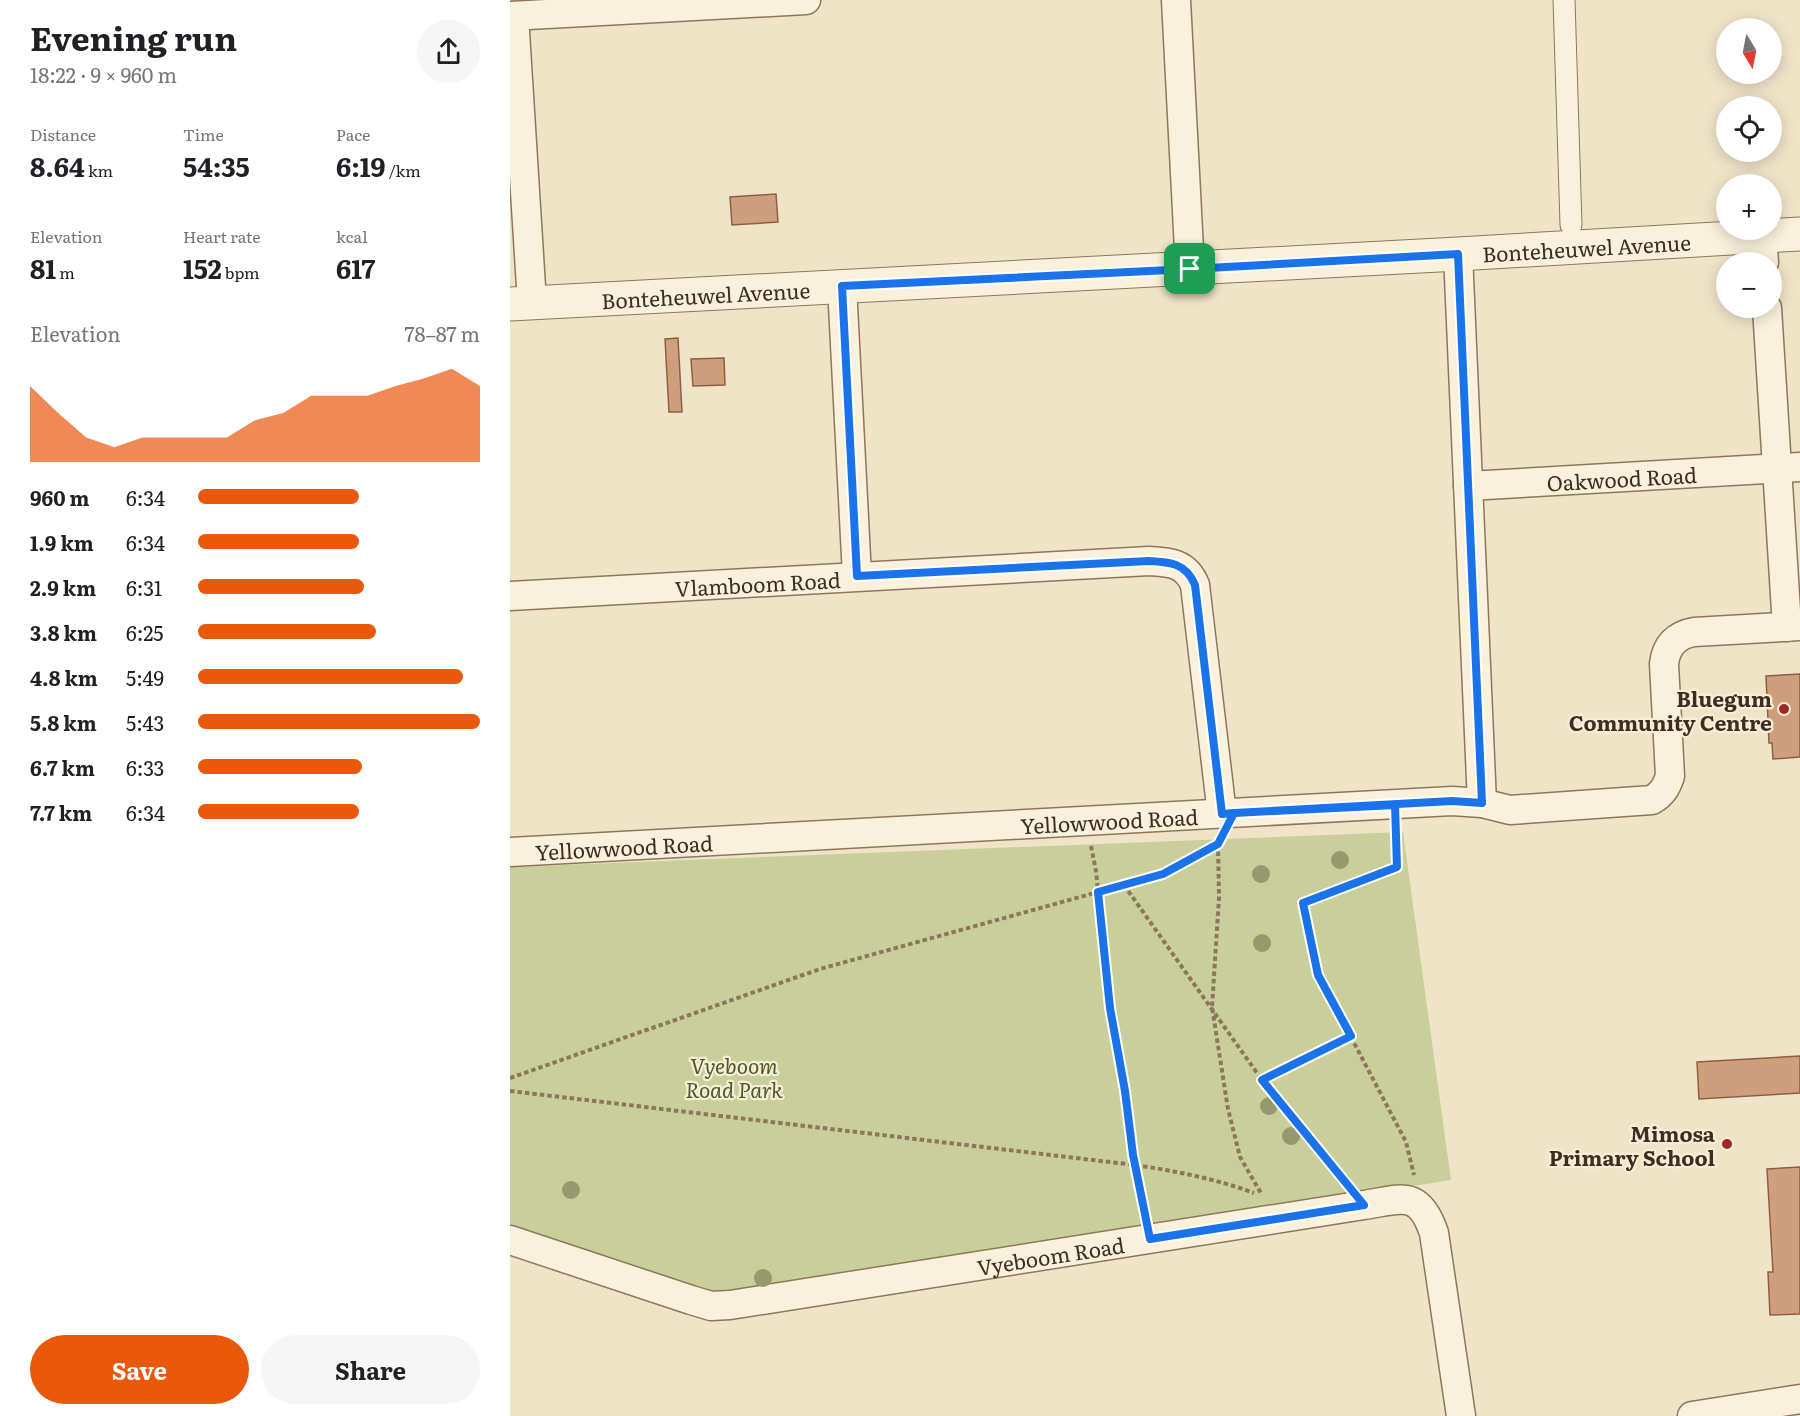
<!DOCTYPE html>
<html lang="en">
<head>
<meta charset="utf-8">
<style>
	body { margin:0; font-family:Literata,serif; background:#f6f6f6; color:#202124; height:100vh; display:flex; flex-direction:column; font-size:22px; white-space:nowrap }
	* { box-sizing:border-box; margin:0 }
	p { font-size:20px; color:#757577 }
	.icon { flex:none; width:33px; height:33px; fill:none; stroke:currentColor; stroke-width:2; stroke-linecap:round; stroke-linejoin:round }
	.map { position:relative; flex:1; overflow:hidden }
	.details { display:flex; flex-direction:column; background:#fff; width:510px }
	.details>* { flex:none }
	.needle { width:39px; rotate:170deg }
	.tools { position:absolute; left:1206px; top:18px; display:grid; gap:12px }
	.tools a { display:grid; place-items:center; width:66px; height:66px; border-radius:50%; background:#fff; box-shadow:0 3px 15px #0003; font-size:30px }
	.pin { position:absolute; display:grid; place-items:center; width:51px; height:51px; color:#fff; margin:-26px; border-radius:12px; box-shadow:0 3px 9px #0006 }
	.round { display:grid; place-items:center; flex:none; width:63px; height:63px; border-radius:32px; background:#f6f6f6 }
	.headline { display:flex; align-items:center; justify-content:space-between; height:102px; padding:0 30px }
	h1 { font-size:33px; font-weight:700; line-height:45px }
	.figures { display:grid; grid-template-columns:repeat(3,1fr); gap:9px; height:102px; padding:6px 30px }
	.figures div { display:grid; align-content:center }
	.figures b { font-size:26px; font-weight:700 }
	.figures small { font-size:16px; font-weight:400 }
	.figures p { font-size:16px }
	.chart { height:168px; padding:12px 30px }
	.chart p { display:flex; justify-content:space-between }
	.chart svg { width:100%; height:108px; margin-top:6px; fill:#ea580c; opacity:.7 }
	.action { display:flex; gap:12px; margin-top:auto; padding:12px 30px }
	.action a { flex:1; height:69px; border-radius:36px; background:#ea580c; color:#fff; font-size:24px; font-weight:700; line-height:69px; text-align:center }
	.action a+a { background:#f6f6f6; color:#202124 }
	ul { padding:0 30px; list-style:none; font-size:20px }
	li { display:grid; grid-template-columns:96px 72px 1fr; align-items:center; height:45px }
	li i { height:15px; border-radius:8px; background:#ea580c }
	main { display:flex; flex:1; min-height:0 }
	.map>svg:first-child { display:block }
	.green { fill:#c9cf9b }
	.building { fill:#cf9f7d; stroke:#8d5f41; stroke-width:1.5 }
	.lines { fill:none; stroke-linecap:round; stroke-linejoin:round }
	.pedestrian-casing { stroke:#8d765c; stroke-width:23 }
	.minor-casing { stroke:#8d765c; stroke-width:31 }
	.tertiary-casing { stroke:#8d765c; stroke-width:35 }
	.path { stroke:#8d765c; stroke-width:4; stroke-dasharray:4.5 3; stroke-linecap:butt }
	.pedestrian { stroke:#faf1dc; stroke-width:21 }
	.minor { stroke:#faf1dc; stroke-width:28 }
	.tertiary { stroke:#faf1dc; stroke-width:33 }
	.tree { fill:#96986f }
	.route-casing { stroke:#fff; stroke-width:12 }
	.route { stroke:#1a73e8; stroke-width:8 }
	.poi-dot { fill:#9e2a2b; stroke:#f7eed8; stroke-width:2 }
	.labels { text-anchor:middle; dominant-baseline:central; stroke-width:4.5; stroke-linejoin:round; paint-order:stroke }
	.street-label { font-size:21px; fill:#3d2e20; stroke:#f7eed8 }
	.poi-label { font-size:21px; font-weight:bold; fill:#3d2e20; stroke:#f7eed8; text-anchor:end }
	.park-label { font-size:21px; font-style:italic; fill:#4d5a26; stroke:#f7eed8 }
</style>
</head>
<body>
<main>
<section class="details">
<div class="headline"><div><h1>Evening run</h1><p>18:22 · 9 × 960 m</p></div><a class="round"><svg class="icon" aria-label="share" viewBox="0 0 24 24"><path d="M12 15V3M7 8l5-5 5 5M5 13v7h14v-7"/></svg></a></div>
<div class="figures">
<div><p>Distance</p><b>8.64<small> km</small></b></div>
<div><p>Time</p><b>54:35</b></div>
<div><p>Pace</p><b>6:19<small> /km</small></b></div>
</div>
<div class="figures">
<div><p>Elevation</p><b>81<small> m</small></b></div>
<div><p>Heart rate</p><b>152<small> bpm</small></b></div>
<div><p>kcal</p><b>617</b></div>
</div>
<div class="chart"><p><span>Elevation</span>78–87 m</p>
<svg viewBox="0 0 160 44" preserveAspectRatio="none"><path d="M0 44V13L10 24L20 34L30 38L40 34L50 34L60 34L70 34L80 27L90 24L100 17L110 17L120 17L130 13L140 10L150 6L160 13V44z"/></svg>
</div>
<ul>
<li><b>960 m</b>6:34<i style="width:57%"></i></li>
<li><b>1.9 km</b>6:34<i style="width:57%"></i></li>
<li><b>2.9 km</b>6:31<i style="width:59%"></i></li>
<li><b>3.8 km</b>6:25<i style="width:63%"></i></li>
<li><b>4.8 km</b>5:49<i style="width:94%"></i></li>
<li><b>5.8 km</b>5:43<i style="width:100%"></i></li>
<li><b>6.7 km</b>6:33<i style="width:58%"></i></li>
<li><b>7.7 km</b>6:34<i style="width:57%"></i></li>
</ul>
<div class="action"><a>Save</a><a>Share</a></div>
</section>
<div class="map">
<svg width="1290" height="1416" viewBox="0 0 1290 1416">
	<rect width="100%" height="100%" fill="#f0e4c8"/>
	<!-- green -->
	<path class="green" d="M893,832L941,1180L215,1297L0,1231V867Z"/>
	<!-- building -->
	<path class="building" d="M266,194L268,222L222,225L220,197Z
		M168,338L172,412H159L155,339Z
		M214,358L215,385L183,386L181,359Z
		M1290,674V757L1263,759L1262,743H1259L1256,676Z
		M1290,1056V1093L1189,1099L1187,1062Z
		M1290,1167V1314L1260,1315L1258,1272H1263L1257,1169Z"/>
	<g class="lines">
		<!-- pedestrian casing -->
		<g class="pedestrian-casing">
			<path id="pedestrian" d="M1054,0L1061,225"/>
		</g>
		<!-- minor casing -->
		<g class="minor-casing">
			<g id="minor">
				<path d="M666,0L680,269"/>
				<path d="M0,16L296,0"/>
				<path d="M4,16L22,303"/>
				<path d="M1252,236L1254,262"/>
				<path d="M332,286L347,576"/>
				<path d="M1257,308L1277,627"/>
				<path id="s1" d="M958,486L1290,467"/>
				<path id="s2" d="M0,596L639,561C660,562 676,563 685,585L712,814"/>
				<path d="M972,803L1000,810L1142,800C1152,794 1156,788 1160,776L1154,664C1156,646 1166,635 1184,632L1290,626"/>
				<path id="s3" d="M0,852L942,801L972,803L948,254"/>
				<path id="s4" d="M0,1240L181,1300L201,1306L220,1305L854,1205C892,1199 909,1189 924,1233L951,1416"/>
				<path d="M1182,1416L1290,1399"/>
			</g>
		</g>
		<!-- tertiary casing -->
		<g class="tertiary-casing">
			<g id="tertiary">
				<path id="s5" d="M0,304L948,254L1290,234"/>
			</g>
		</g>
		<!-- path -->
		<path class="path" d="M708,844L709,898L702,1007L718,1109L730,1157L752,1195
			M581,846L586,871L600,1008L623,1155L636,1214
			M614,885L752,1080L841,1037L896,1142L904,1175
			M841,1037L808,975L793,903L887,867L886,831
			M0,1078L310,969L653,874L708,844L710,840
			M752,1080L835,1182
			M0,1091L625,1165C666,1171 706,1179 744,1193"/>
		<!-- pedestrian -->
		<use href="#pedestrian" class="pedestrian"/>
		<!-- minor -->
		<use href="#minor" class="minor"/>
		<!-- tertiary -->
		<use href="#tertiary" class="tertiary"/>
	</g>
	<!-- trees -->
	<g class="tree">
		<circle cx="830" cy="860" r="9"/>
		<circle cx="751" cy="874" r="9"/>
		<circle cx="752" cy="943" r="9"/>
		<circle cx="759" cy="1106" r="9"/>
		<circle cx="781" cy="1136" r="9"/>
		<circle cx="61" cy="1190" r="9"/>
		<circle cx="253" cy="1278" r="9"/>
	</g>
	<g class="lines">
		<!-- route casing -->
		<g class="route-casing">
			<path id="route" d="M680,269L948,254L972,803L942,801L724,813L708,844L653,874L588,892L600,1008L615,1091L623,1155L640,1239L854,1205L752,1080L841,1036L808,975L793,903L887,867L885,805L724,813L712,814L685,585C676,563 660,562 639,561L347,576L332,286L680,269"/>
		</g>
		<!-- route -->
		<use href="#route" class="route"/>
	</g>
	<!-- markers -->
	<g class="poi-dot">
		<circle cx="1274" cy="709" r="6"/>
		<circle cx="1217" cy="1144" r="6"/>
	</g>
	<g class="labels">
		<!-- street labels -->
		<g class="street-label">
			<text stroke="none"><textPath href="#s5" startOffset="1078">Bonteheuwel Avenue</textPath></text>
			<text stroke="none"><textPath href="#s5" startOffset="196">Bonteheuwel Avenue</textPath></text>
			<text stroke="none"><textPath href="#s1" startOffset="154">Oakwood Road</textPath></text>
			<text stroke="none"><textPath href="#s2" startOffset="248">Vlamboom Road</textPath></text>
			<text stroke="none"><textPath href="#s3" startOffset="600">Yellowwood Road</textPath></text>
			<text stroke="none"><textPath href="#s3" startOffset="114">Yellowwood Road</textPath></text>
			<text stroke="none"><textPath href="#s4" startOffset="555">Vyeboom Road</textPath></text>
		</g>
		<!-- poi labels -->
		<g class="poi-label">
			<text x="1262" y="697">Bluegum<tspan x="1262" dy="24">Community Centre</tspan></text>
			<text x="1205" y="1132">Mimosa<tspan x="1205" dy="24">Primary School</tspan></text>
		</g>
		<!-- park labels -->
		<g class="park-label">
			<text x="224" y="1064">Vyeboom<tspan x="224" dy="24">Road Park</tspan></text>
		</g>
	</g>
</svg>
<div class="tools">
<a><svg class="needle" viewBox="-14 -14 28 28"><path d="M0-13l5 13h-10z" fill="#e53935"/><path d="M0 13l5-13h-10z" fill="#757577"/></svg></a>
<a><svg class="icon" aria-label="locate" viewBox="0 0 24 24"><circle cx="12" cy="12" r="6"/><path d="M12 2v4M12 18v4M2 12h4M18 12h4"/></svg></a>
<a>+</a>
<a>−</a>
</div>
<div class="pin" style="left:680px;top:269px;background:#1e9e55"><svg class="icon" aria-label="arrive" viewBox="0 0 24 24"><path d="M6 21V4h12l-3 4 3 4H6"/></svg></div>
</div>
</main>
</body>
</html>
